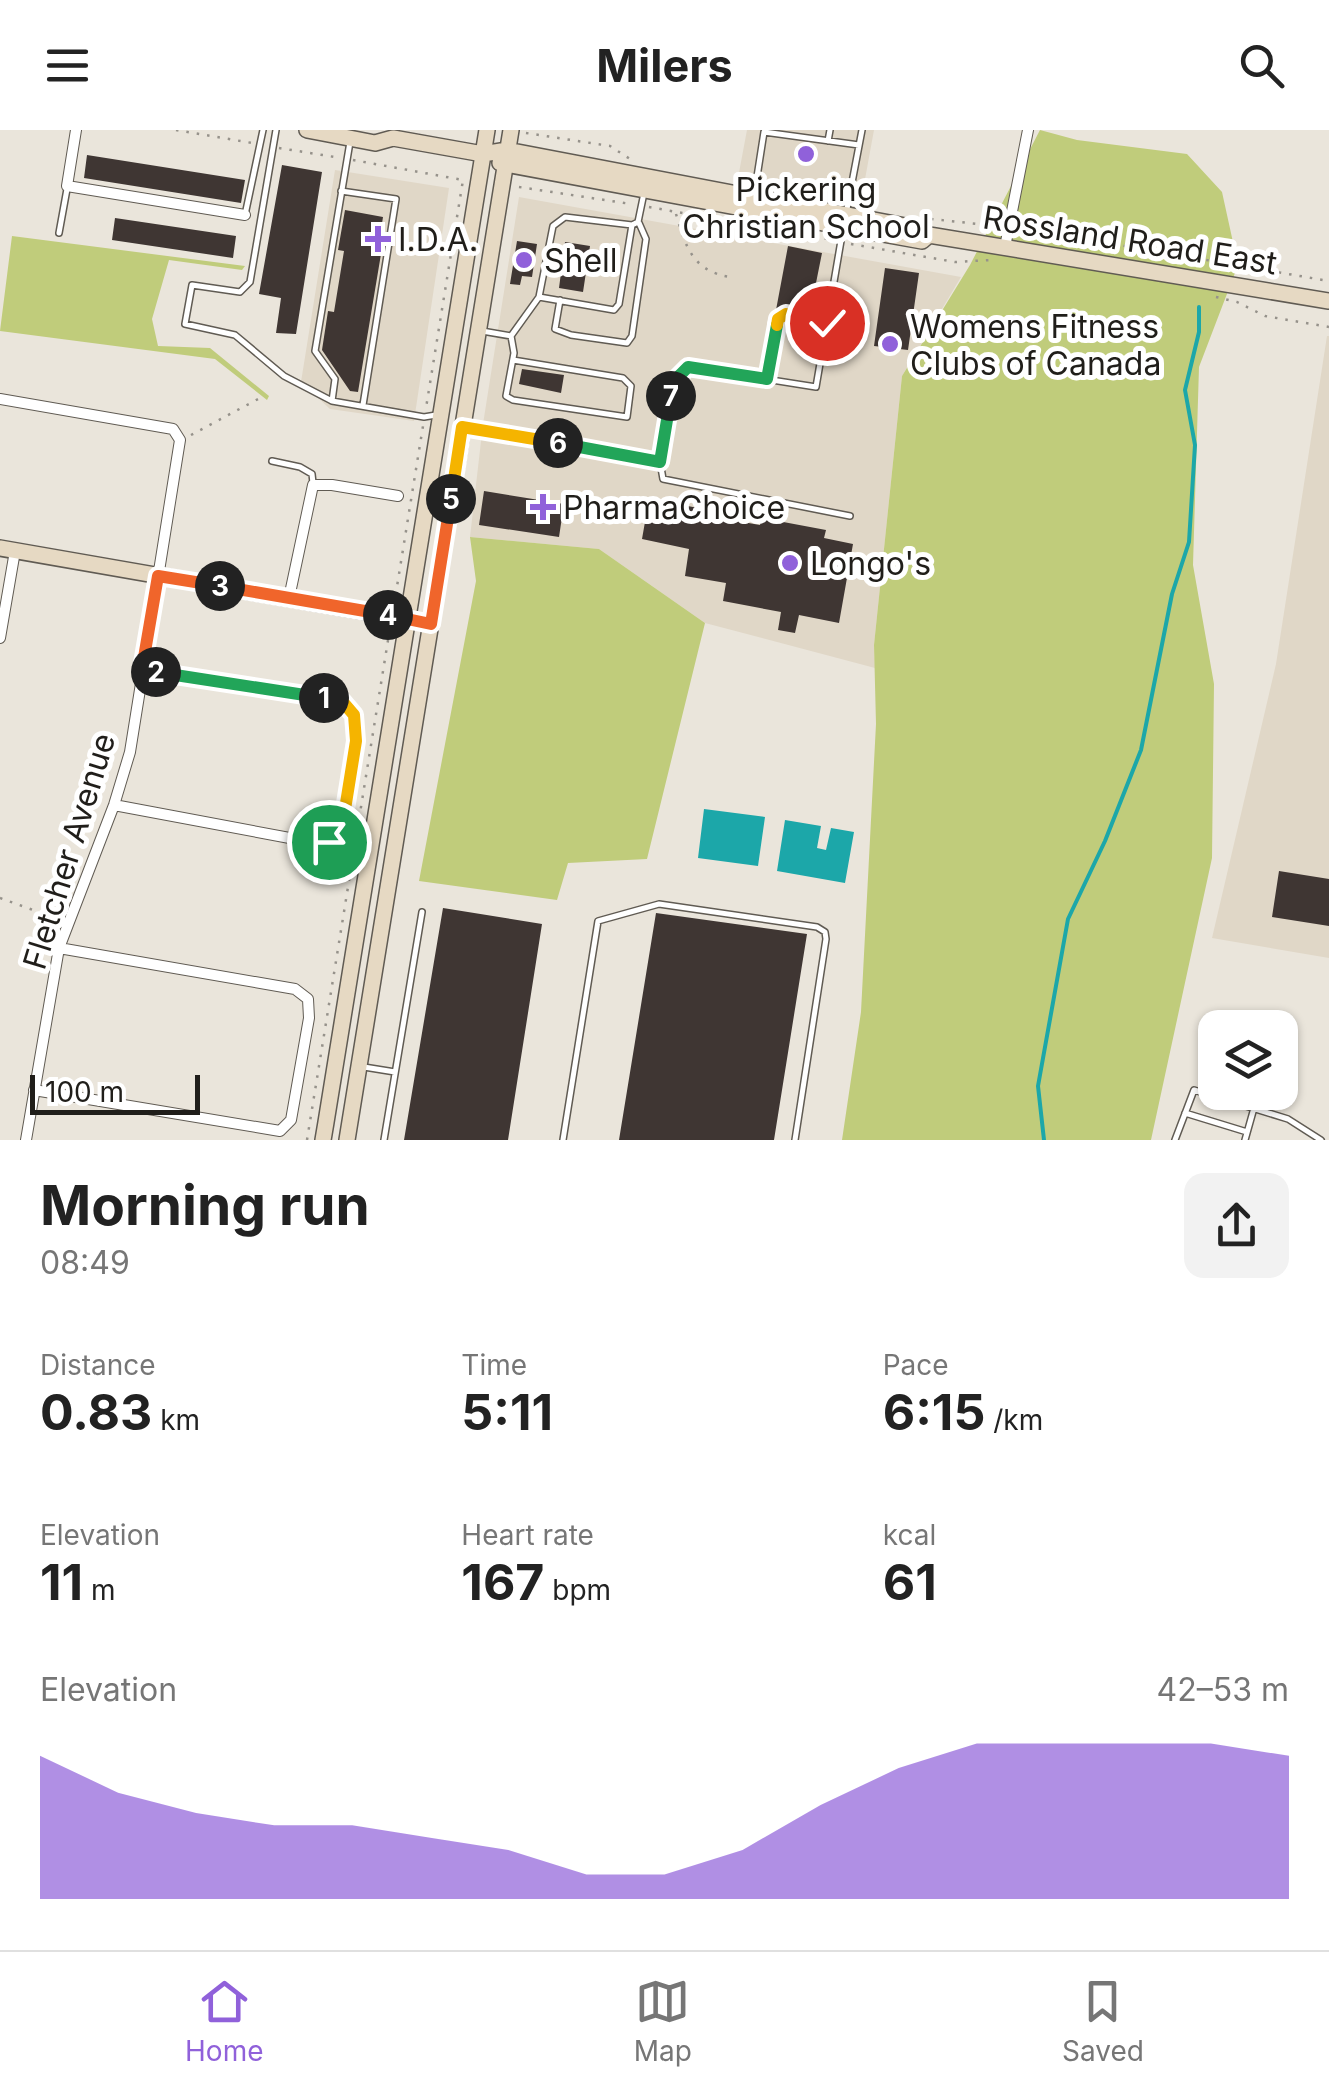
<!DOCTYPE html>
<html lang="en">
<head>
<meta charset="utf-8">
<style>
	body { margin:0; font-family:Inter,sans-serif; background:#f2f2f2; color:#222; height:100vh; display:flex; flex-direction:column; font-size:38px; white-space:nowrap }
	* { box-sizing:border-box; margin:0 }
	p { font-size:32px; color:#767676 }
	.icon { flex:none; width:55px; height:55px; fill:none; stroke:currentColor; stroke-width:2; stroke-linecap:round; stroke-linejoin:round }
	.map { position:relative; height:1010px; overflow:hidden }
	.panel { display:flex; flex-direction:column; background:#fff; flex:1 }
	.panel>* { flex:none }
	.controls { position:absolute; left:1198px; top:880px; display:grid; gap:20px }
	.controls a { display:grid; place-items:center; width:100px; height:100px; border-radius:20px; background:#fff; box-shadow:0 2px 8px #0004; font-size:50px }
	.scale { position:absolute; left:30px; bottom:25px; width:170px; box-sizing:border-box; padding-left:10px; border:5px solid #201e1a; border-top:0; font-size:28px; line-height:35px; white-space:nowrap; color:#201e1a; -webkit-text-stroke:8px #fff; paint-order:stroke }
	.pin { position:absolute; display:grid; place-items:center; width:85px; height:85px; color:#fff; margin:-42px; border:5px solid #fff; border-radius:50%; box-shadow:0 2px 10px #0007 }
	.km { position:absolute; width:50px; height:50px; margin:-25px; border-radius:50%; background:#222; color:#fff; font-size:28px; line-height:50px; text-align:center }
	.round { display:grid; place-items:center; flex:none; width:105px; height:105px; border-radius:20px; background:#f2f2f2 }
	.overview { display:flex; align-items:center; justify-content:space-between; height:170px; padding:0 40px }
	h1 { font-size:55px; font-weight:700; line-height:75px }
	.metrics { display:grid; grid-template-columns:repeat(3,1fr); gap:15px; height:170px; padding:10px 40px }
	.metrics div { display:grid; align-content:center }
	.metrics b { font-size:50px; font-weight:700 }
	.metrics small { font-size:28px; font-weight:400 }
	.metrics p { font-size:28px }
	.chart { height:280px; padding:20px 40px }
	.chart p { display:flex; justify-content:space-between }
	.chart svg { width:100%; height:180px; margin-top:10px; fill:#9061da; opacity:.7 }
	header { display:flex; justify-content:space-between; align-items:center; height:130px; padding:0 40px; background:#fff; font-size:45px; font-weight:700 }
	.tabs { display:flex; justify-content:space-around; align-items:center; height:140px; border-top:2px solid #e0e0e0; background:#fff; font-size:28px; color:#767676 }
	.tabs a { display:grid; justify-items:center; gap:5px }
	.tabs .selected { color:#9061da }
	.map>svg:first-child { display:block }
	.built { fill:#e0d7c7 }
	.green { fill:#c0cc7b }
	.water { fill:#1ca7a9 }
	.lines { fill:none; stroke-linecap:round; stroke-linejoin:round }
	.stream { stroke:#1ca7a9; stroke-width:4 }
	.building { fill:#3f3633 }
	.lane-casing { stroke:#605b53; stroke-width:8 }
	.street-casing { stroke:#605b53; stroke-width:12 }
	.secondary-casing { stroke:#605b53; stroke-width:18 }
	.path { stroke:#96928b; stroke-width:2.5; stroke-dasharray:2.5 8; stroke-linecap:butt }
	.lane { stroke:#fff; stroke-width:5 }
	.street { stroke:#fff; stroke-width:10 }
	.secondary { stroke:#e6d9c3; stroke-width:15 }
	.split-1-casing { stroke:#fff; stroke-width:20 }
	.split-2-casing { stroke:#fff; stroke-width:20 }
	.split-3-casing { stroke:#fff; stroke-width:20 }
	.split-4-casing { stroke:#fff; stroke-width:20 }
	.split-5-casing { stroke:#fff; stroke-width:20 }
	.split-6-casing { stroke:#fff; stroke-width:20 }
	.split-7-casing { stroke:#fff; stroke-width:20 }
	.split-8-casing { stroke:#fff; stroke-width:20 }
	.split-9-casing { stroke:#fff; stroke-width:20 }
	.split-1 { stroke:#f5b400; stroke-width:12 }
	.split-2 { stroke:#22a559; stroke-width:12 }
	.split-3 { stroke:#f0652b; stroke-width:12 }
	.split-4 { stroke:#f0652b; stroke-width:12 }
	.split-5 { stroke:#f0652b; stroke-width:12 }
	.split-6 { stroke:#f5b400; stroke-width:12 }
	.split-7 { stroke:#22a559; stroke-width:12 }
	.split-8 { stroke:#22a559; stroke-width:12 }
	.split-9 { stroke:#f5b400; stroke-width:12 }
	.poi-dot { fill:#9061da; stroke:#fff; stroke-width:4 }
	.labels { text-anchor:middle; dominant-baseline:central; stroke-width:10; stroke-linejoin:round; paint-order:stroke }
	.poi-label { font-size:32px; fill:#201e1a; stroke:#fff; text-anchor:start }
	.street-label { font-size:32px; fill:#201e1a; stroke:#fff }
</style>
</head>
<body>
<header><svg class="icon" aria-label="menu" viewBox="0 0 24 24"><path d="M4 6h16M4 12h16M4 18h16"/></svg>Milers<svg class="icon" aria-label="search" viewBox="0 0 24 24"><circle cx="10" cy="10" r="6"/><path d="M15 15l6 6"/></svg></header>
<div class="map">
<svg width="1329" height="1010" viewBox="0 0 1329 1010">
	<rect width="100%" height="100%" fill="#eae5db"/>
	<!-- built -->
	<path class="built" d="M747,0H874L861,71L738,48Z
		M335,40L449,58L414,291L330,279L301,252Z
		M519,67L961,147L902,246L874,515L875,538L705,493L599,419L470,407L483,294Z
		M1327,206H1329V828L1212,808L1276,534Z"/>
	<!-- green -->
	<path class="green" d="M1040,0L1077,10L1187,24L1222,62L1238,135L1199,237L1193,435L1214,554L1212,728L1151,1010H842L861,882L876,594L874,515L902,246L970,135Z
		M12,106L245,136L242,140L169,130L152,189L158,216L210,218L269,266L267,270L215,229L0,201Z
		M470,407L599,419L705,493L647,729L568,733L557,770L419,751L476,451Z"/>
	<!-- water -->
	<path class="water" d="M704,679L765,687L758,736L698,728Z
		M785,690L821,696L817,718L826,720L831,698L854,702L845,753L777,741Z"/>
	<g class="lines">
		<!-- stream -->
		<path class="stream" d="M1044,1010L1038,956L1068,789L1105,711L1141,620L1172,464L1189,412L1195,315L1185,260L1199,202V177"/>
	</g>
	<!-- building -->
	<path class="building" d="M87,25L245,50L241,73L84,48Z
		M282,35L322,42L296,204L276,203L281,168L259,164Z
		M345,80L383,87L381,100H385L358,262L350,261L322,220L328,181L334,182L344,121L338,120Z
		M115,88L236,106L233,128L112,110Z
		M517,111L537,114L532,147L522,146L520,155L510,154Z
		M565,112L590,116L583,162L559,158Z
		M788,116L822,123L810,183L787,178L776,180Z
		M885,138L919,143L908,220L874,216Z
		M522,239L564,245L561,263L519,254Z
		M484,361L564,374L559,407L479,395Z
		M649,369L737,385V391L760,395L762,388L826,400L824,408L853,414L839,493L799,485L795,503L778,500L781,482L723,471L726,453L685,446L689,419L642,409Z
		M1279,741L1329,749V796L1272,787Z
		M443,778L542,794L508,1010H404Z
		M656,783L807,804L774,1010H619Z"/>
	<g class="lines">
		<!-- lane casing -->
		<g class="lane-casing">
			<path id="lane" d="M276,0L250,152L240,162L192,155L185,194L235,205L284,246L332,271
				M828,11L830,0
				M350,12L315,221L335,249L332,271L424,287L436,285
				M341,61L396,69L363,275
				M754,66L764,2L859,15
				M846,84L862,0
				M245,85L263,0
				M59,103L67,59
				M539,167L614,180L619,174L632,95
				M560,170L555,199L571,205L627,213L632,206L646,109L639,93
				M482,201L511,206L539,167L553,96L565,87L632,95L638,92L644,63
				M511,206L514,223L506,266L513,270L627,287L631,256L623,248L513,230
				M767,249L780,187L786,184L827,193
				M465,297L660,332L674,251L688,237L816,257L843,99
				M272,331L300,337L312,344L313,353
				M660,332L663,349L850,386
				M364,937L395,942
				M1185,983L1247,1002
				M384,1010L422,782
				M563,1010L598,791L659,774L817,797L825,802L826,809L795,1010
				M1175,1010L1194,960L1288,989L1321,1010
				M1245,1010L1254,978"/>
		</g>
		<!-- street casing -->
		<g class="street-casing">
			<path id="street" d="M76,0L67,56L245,85
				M1005,117L1028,0
				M0,269L173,299L180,310L130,622L114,675L59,818L26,1010
				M289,468L313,355H332L398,366
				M0,508L15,421
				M114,675L311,712H329L342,698L357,611L354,585L341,571L142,539
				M34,960L280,1001L291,990L309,888L308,869L295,859L59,818"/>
		</g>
		<!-- secondary casing -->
		<g class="secondary-casing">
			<path id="secondary" d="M307,0L375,13L393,8L483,24L507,20L921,99L929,105L1329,171
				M500,33L866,101L922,111L929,105
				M0,418L412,490
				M323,1010C380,674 431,337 487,0
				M347,1010L511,0"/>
		</g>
		<!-- path -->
		<path class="path" d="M176,0L252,13
			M526,3L610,16L630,29
			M279,18L341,28
			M353,30L463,50L426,278
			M519,57L631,74
			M649,77L833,110
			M676,84C686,118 693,141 730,147
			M931,89L997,96
			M1020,98L1329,151
			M851,114L955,132L991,130
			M1216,167L1237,172L1265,186L1329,197
			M191,305L260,268
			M394,475L423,296
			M0,768L58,789
			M307,1010L390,498"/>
		<!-- lane -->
		<use href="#lane" class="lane"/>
		<!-- street -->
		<use href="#street" class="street"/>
		<!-- secondary -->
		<use href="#secondary" class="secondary"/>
	</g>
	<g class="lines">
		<!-- split-1 casing -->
		<g class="split-1-casing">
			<path id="split-1" d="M324,568L342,571L354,585L356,611L342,698L329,712"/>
		</g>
		<!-- split-2 casing -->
		<g class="split-2-casing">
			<path id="split-2" d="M156,542L324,568"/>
		</g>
		<!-- split-3 casing -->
		<g class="split-3-casing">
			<path id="split-3" d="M156,542L142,539L158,446L220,456"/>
		</g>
		<!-- split-4 casing -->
		<g class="split-4-casing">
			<path id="split-4" d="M220,456L388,485"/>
		</g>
		<!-- split-5 casing -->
		<g class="split-5-casing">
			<path id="split-5" d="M388,485L431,494L451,369"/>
		</g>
		<!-- split-6 casing -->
		<g class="split-6-casing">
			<path id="split-6" d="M451,369L462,297L558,313"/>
		</g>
		<!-- split-7 casing -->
		<g class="split-7-casing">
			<path id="split-7" d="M558,313L660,332L671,266"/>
		</g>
		<!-- split-8 casing -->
		<g class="split-8-casing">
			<path id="split-8" d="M671,266L674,251L688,237L767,249L777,195"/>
		</g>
		<!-- split-9 casing -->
		<g class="split-9-casing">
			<path id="split-9" d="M777,195L778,189L786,184L827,193"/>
		</g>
		<!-- split-1 -->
		<use href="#split-1" class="split-1"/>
		<!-- split-2 -->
		<use href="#split-2" class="split-2"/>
		<!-- split-3 -->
		<use href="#split-3" class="split-3"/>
		<!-- split-4 -->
		<use href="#split-4" class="split-4"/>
		<!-- split-5 -->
		<use href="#split-5" class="split-5"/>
		<!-- split-6 -->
		<use href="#split-6" class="split-6"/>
		<!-- split-7 -->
		<use href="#split-7" class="split-7"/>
		<!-- split-8 -->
		<use href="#split-8" class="split-8"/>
		<!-- split-9 -->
		<use href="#split-9" class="split-9"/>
	</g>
	<!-- markers -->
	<g class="poi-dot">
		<circle cx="806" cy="24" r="10"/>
		<path d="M373 94h10v10h10v10h-10v10h-10v-10h-10v-10h10z"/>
		<circle cx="524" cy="130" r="10"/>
		<circle cx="890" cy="214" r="10"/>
		<path d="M538 362h10v10h10v10h-10v10h-10v-10h-10v-10h10z"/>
		<circle cx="790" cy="433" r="10"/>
	</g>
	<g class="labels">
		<!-- poi labels -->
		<g class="poi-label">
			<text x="806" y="59" text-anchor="middle">Pickering<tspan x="806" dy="37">Christian School</tspan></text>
			<text x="398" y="109">I.D.A.</text>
			<text x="544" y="130">Shell</text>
			<text x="910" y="196">Womens Fitness<tspan x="910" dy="37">Clubs of Canada</tspan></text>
			<text x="563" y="377">PharmaChoice</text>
			<text x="810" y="433">Longo's</text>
		</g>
		<!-- street labels -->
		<g class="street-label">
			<text transform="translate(1130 110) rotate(9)">Rossland Road East</text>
			<text transform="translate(69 721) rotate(-73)">Fletcher Avenue</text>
		</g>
	</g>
</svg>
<div class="controls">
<a><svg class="icon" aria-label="layers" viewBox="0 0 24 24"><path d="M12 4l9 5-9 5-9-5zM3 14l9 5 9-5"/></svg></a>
</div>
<div class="scale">100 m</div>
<div class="pin" style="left:329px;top:712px;background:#1e9e55"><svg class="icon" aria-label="arrive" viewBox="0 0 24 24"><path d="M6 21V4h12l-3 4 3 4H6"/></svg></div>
<div class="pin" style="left:827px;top:193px;background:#d93025"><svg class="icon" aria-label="check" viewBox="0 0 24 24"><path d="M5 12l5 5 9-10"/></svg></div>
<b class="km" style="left:324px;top:568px">1</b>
<b class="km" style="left:156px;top:542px">2</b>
<b class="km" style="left:220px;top:456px">3</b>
<b class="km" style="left:388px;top:485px">4</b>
<b class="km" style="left:451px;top:369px">5</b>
<b class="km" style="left:558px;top:313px">6</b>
<b class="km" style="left:671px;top:266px">7</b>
</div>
<section class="panel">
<div class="overview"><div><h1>Morning run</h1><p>08:49</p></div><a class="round"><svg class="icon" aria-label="share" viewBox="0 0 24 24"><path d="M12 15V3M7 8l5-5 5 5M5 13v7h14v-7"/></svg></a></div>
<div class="metrics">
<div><p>Distance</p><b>0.83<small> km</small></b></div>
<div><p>Time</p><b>5:11</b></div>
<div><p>Pace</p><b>6:15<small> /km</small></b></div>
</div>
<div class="metrics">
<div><p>Elevation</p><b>11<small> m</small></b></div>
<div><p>Heart rate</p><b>167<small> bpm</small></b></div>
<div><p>kcal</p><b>61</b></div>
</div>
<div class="chart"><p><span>Elevation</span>42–53 m</p>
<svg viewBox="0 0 160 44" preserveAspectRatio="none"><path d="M0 44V9L10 18L20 23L30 26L40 26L50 29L60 32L70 38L80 38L90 32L100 21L110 12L120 6L130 6L140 6L150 6L160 9V44z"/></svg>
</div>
</section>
<nav class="tabs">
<a class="selected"><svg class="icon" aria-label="home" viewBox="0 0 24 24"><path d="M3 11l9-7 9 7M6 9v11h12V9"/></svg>Home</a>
<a><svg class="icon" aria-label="map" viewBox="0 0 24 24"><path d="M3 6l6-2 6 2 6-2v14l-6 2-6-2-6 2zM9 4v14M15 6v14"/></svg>Map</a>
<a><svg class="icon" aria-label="saved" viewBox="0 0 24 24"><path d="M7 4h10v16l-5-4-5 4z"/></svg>Saved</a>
</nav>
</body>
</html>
